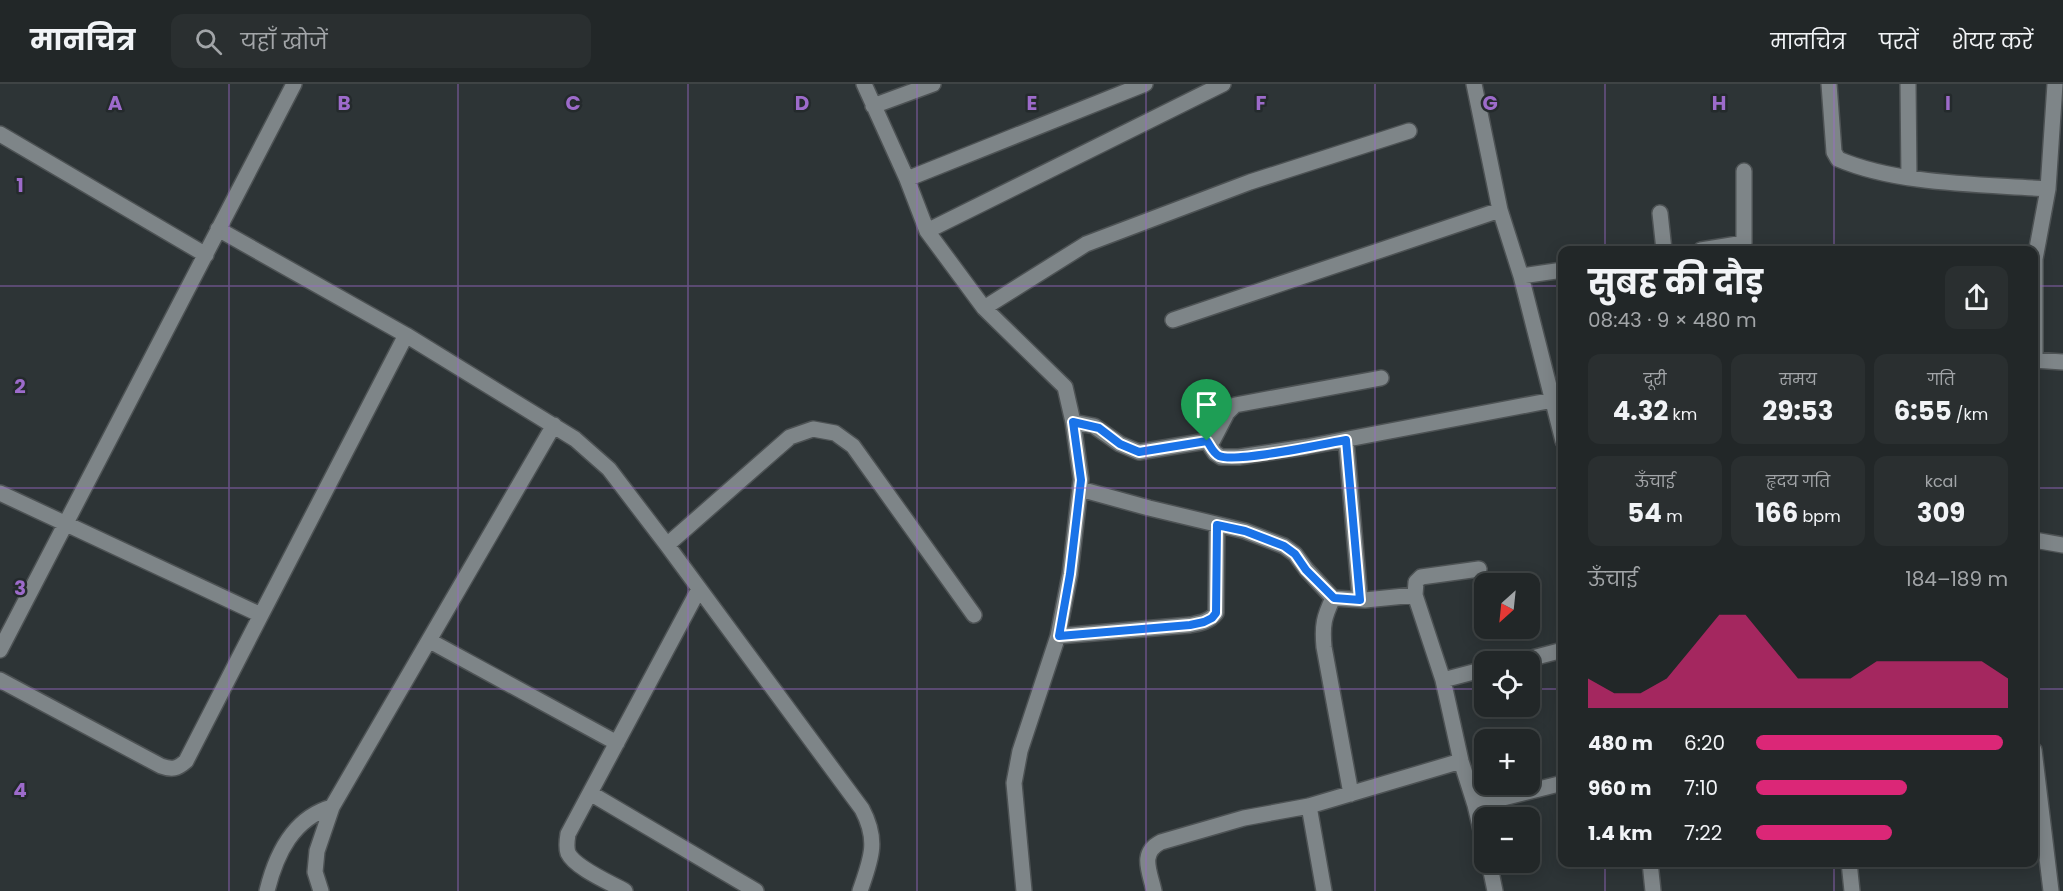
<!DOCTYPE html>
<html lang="hi">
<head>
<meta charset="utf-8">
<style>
	body { margin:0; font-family:Poppins,"Noto Sans Devanagari",sans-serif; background:#2a2f30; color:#f1f3f6; height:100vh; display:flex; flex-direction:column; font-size:22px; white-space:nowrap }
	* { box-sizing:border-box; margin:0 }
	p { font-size:20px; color:#a2a5a8 }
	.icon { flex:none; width:33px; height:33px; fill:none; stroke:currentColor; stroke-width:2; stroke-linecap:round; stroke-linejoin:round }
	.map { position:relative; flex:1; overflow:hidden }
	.drawer { position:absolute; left:1558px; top:162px; width:480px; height:621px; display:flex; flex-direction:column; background:#222728; border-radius:12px; box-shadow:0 3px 15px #0003,0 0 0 2px #3f4445 }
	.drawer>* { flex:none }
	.needle { width:39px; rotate:207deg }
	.tools { position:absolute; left:1474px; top:489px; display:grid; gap:12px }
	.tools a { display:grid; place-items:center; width:66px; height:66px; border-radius:12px; background:#222728; box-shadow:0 3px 15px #0003,0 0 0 2px #3f4445; font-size:30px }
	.pin { position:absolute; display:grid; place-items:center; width:51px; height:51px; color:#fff; margin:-62px -26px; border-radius:50% 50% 50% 0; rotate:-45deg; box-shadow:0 0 6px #0007 }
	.pin .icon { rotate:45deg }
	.round { display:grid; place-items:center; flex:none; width:63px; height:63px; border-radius:12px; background:#2a2f30 }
	.headline { display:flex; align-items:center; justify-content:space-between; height:102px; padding:0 30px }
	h1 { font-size:33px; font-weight:700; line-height:45px }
	.figures { display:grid; grid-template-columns:repeat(3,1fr); gap:9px; height:102px; padding:6px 30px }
	.figures div { display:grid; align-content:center; border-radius:12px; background:#2a2f30; text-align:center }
	.figures b { font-size:26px; font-weight:700 }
	.figures small { font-size:16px; font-weight:400 }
	.figures p { font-size:16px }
	.chart { height:168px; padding:12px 30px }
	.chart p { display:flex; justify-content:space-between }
	.chart svg { width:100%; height:108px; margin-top:6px; fill:#db2777; opacity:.7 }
	ul { padding:0 30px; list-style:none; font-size:20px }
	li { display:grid; grid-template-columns:96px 72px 1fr; align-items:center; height:45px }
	li i { height:15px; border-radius:8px; background:#db2777 }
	header { display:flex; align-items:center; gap:36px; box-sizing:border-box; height:84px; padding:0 30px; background:#222728; border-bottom:2px solid #3f4445 }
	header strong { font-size:28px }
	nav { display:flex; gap:33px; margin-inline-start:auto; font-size:21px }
	.search { width:420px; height:54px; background:#2a2f30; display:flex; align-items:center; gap:15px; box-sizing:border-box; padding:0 21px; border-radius:12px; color:#a2a5a8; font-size:22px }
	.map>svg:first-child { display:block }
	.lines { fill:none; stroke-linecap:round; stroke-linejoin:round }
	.minor-casing { stroke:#4d5254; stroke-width:18 }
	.minor { stroke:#7e8588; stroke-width:15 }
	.route-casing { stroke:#fff; stroke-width:12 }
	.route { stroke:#1a73e8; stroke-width:8 }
	.grid { fill:none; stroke:#9d6bcb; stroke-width:1.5; stroke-opacity:0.55 }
	.grid-label { font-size:20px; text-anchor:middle; font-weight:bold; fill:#9d6bcb; stroke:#242a2c; stroke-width:5; stroke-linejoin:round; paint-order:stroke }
</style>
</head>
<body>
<header>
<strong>मानचित्र</strong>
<div class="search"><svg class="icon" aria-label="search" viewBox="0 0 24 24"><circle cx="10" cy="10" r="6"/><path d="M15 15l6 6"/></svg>यहाँ खोजें</div>
<nav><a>मानचित्र</a><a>परतें</a><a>शेयर करें</a></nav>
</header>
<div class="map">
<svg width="2063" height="807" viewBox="0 0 2063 807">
	<rect width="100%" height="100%" fill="#2d3436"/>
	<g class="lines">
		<!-- minor casing -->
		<g class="minor-casing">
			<path id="minor" d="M864,0L907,95L927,147L984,224L1065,303L1073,338L1081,395L1070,490L1058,552L1020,667L1014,699L1024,807
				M1474,0L1500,126L1521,192L1563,357
				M1829,0L1834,68L1838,75C1899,101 1982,100 2048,105
				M1908,0L1909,94
				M873,22L933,0
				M0,50L206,171
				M907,95L1145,0
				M1660,129L1664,166
				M218,145L406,251
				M927,147L1223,0
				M1701,166L1744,159V87
				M1521,192L1563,186
				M984,224L1086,160L1250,98L1409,47
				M1173,236L1500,126
				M2034,276L2063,278
				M2035,276V175L2048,105L2055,0
				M1073,338L1094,342L1120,360L1139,368L1213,356L1227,329L1235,321L1381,294
				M1346,356L1360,516
				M1207,357L1215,369L1221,373H1239L1306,363L1553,316
				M1080,405L1149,424L1245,447L1284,462L1295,470L1306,485L1333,514L1365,516L1415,511
				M0,409L261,531L406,251L575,355L609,385L667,461L862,725C879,757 871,775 860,807
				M2034,456L2063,461
				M667,461L790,353L813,345L835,349L853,362L974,531
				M1479,485L1421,493L1416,498L1415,511L1443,596L1461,677L1475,721L1485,763
				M1333,514C1324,533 1322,541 1324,563L1351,710
				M1058,552L1190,541C1200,539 1209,538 1216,529L1217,441
				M430,557L617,659
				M0,566L294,0
				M1517,578L1563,566
				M0,596L161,682C172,686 177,685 186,677L261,531
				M1443,596L1485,585
				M2034,666L2051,807
				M590,709L756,807
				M1475,721L1563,699
				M1309,722L1324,807
				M1489,778L1495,807
				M1650,778L1653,807
				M1849,778L1852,807
				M267,807C276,770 293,734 332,723
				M321,807L315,788L317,767L332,723L554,341
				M625,807C611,799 575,784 568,769C566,763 567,756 568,750L699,505
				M1154,807C1150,788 1139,769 1161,758L1244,734L1309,722L1461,677"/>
		</g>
		<!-- minor -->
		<use href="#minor" class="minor"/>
	</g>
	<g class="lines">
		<!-- route casing -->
		<g class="route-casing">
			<path id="route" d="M1073,338L1099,344L1120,360L1139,368L1207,357C1211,363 1213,369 1219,372C1237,379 1323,360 1346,356L1360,516L1334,514L1306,486L1295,470L1284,462L1245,447L1217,441L1216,529L1212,534L1204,538L1190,541L1059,552L1070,490L1081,396Z"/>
		</g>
		<!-- route -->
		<use href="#route" class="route"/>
	</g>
	<!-- grid -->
	<path class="grid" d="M229,0V807M458,0V807M688,0V807M917,0V807M1146,0V807M1375,0V807M1605,0V166M1834,0V166M0,202H1563M2034,202H2063M0,404H1563M2034,404H2063M0,605H1485M1530,605H1563M2034,605H2063M1605,778V807M1834,778V807"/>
	<g class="grid-label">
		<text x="115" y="26">A</text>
		<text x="344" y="26">B</text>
		<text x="573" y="26">C</text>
		<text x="802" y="26">D</text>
		<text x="1032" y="26">E</text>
		<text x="1261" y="26">F</text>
		<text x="1490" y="26">G</text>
		<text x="1719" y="26">H</text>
		<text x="1948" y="26">I</text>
		<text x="20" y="108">1</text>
		<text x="20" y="309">2</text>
		<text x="20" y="511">3</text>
		<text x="20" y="713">4</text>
	</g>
</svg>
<div class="tools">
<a><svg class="needle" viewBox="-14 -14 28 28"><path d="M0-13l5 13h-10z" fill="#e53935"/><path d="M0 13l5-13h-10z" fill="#a2a5a8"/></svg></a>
<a><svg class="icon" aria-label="locate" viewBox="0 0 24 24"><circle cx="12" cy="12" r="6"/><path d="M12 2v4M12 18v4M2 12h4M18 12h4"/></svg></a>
<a>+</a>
<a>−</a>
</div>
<div class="pin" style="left:1207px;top:357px;background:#1e9e55"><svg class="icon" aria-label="arrive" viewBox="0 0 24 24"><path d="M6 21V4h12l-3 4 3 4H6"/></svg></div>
<section class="drawer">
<div class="headline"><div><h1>सुबह की दौड़</h1><p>08:43 · 9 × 480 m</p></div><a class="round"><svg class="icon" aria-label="share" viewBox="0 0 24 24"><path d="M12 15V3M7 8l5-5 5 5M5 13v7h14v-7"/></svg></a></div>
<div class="figures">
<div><p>दूरी</p><b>4.32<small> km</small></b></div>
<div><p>समय</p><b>29:53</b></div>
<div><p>गति</p><b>6:55<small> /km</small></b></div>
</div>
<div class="figures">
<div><p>ऊँचाई</p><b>54<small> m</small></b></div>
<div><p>हृदय गति</p><b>166<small> bpm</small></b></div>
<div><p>kcal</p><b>309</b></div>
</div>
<div class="chart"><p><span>ऊँचाई</span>184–189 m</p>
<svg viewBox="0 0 160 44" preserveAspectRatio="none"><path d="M0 44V32L10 38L20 38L30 32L40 19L50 6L60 6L70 19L80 32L90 32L100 32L110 25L120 25L130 25L140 25L150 25L160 32V44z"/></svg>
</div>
<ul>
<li><b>480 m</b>6:20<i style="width:98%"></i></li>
<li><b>960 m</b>7:10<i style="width:60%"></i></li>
<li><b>1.4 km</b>7:22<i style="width:54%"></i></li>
</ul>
</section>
</div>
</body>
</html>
